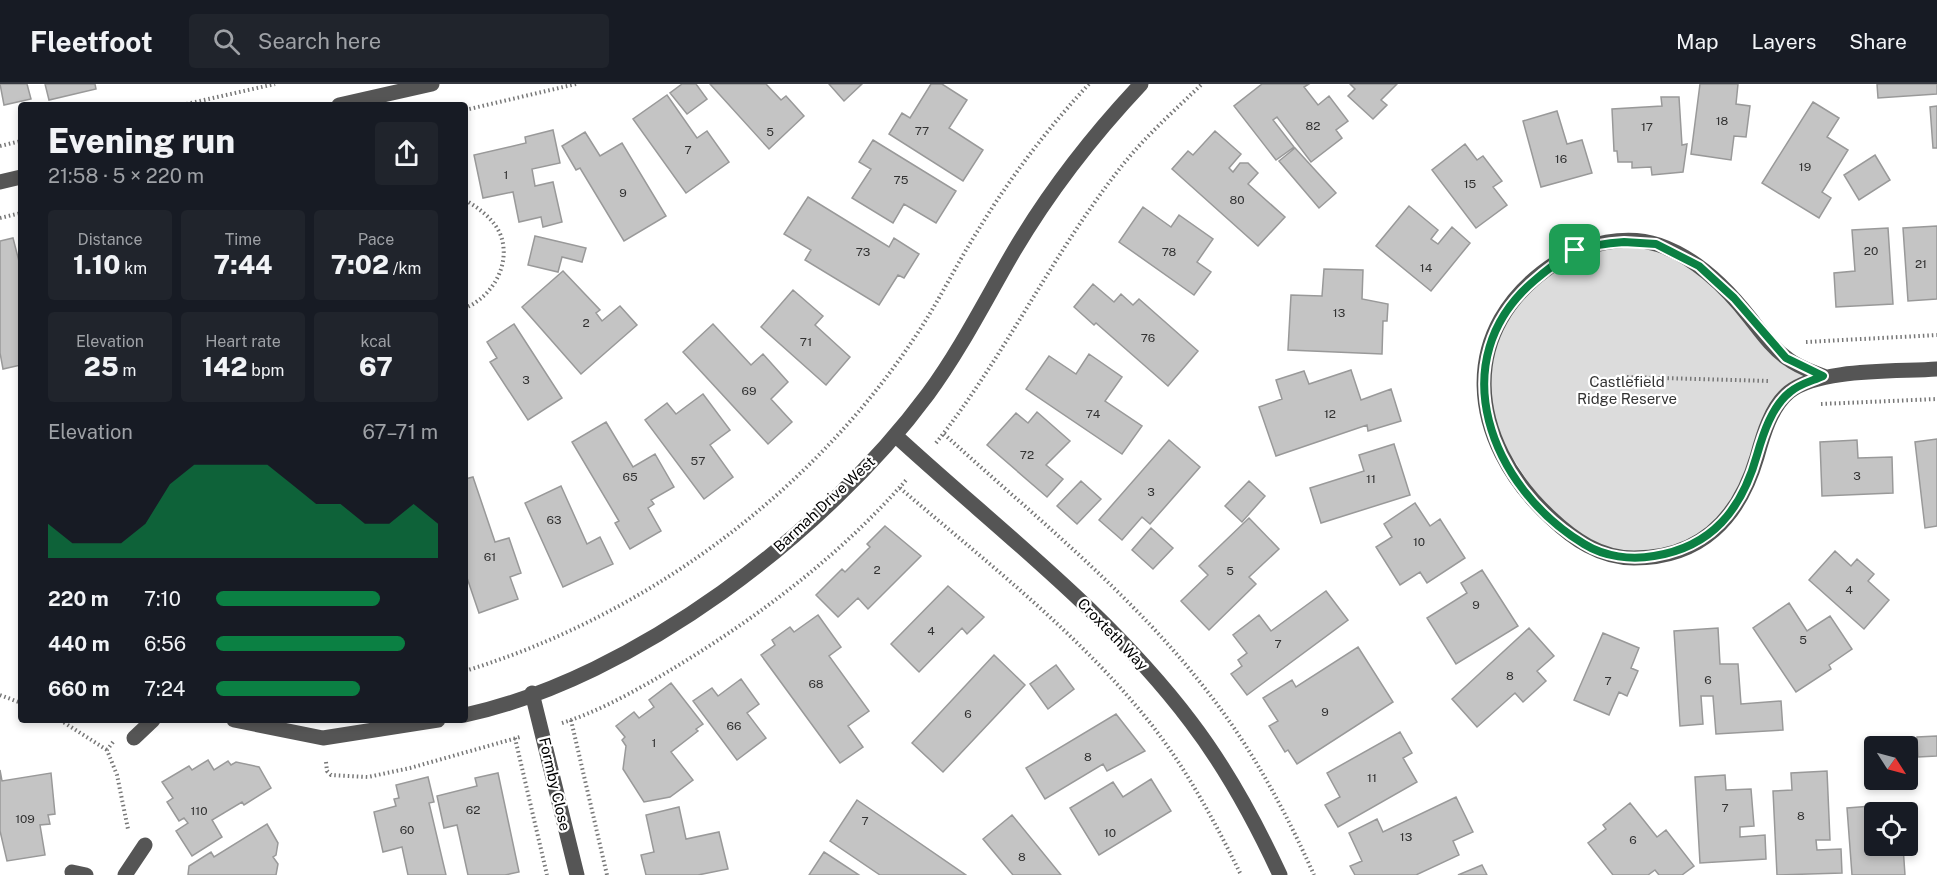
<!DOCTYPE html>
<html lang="en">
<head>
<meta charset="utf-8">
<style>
	body { margin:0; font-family:"Public Sans",sans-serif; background:#20242c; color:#f1f3f6; height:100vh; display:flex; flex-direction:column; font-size:22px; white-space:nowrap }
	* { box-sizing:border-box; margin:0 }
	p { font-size:20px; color:#9ea1a6 }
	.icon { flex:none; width:33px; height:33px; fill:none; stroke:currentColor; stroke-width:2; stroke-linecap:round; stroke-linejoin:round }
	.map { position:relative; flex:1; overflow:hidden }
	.panel { position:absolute; left:18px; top:18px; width:450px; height:621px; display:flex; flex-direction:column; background:#171b24; border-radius:6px; box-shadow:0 3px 9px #0003 }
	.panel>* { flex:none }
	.needle { width:39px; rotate:126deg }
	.fabs { position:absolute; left:1864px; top:652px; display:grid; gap:12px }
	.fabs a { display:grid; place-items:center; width:54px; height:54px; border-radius:6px; background:#171b24; box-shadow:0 3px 9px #0003; font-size:30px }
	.pin { position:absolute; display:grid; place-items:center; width:51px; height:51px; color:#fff; margin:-26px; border-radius:12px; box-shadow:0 3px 9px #0006 }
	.round { display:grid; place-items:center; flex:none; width:63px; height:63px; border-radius:6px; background:#20242c }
	.headline { display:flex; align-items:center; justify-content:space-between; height:102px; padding:0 30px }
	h1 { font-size:33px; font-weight:800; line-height:45px }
	.metrics { display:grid; grid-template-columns:repeat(3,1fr); gap:9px; height:102px; padding:6px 30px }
	.metrics div { display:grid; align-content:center; border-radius:6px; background:#20242c; text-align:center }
	.metrics b { font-size:26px; font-weight:800 }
	.metrics small { font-size:16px; font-weight:400 }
	.metrics p { font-size:16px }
	.chart { height:168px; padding:12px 30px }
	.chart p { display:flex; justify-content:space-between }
	.chart svg { width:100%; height:108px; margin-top:6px; fill:#0b8043; opacity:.7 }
	ul { padding:0 30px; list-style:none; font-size:20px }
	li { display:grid; grid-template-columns:96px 72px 1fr; align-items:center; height:45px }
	li i { height:15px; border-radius:8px; background:#0b8043 }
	header { display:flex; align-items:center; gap:36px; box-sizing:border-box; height:84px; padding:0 30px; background:#171b24; border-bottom:2px solid #363941 }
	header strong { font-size:28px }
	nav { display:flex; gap:33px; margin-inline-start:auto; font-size:21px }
	.search { width:420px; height:54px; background:#20242c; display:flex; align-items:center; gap:15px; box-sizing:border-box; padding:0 21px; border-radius:6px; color:#9ea1a6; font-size:22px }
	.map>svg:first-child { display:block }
	.green { fill:#dcdcdc }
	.building { fill:#c4c4c4; stroke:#999; stroke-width:1.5 }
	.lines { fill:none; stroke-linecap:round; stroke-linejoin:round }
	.path { stroke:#777; stroke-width:4; stroke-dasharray:1.5 3; stroke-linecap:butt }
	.minor { stroke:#555; stroke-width:15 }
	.route-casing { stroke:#fff; stroke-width:12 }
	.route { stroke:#0b8043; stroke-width:8 }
	.labels { text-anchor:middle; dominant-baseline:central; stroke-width:4.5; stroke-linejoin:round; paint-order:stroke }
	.number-label { font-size:12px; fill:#313131 }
	.park-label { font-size:15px; fill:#333; stroke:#fff }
	.street-label { font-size:15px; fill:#000; stroke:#fff }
</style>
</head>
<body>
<header>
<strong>Fleetfoot</strong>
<div class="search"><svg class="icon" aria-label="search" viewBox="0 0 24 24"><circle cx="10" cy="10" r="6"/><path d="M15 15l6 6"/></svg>Search here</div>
<nav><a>Map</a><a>Layers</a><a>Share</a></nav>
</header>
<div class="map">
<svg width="1937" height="791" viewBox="0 0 1937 791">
	<rect width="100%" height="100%" fill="#fff"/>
	<!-- green -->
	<path class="green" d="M1624,158L1680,170L1760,246L1823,292L1790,308L1742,414L1689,463L1617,472L1552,435L1487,334L1490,255L1552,181Z"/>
	<!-- building -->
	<path class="building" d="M0,0H27L31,15L4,21Z
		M45,0H95L96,5L49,16Z
		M682,0H696L707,15L687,30L670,9Z
		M710,0H766L781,16L786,12L804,32L769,65Z
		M829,0H862L844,17Z
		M931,0H942L967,16L949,44L983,66L963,97L889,50L902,29L910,34Z
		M1262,0H1309L1304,3L1318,21L1329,12L1348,37L1336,46L1342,54L1311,78L1277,33L1273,36L1294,63L1276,76L1234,22Z
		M1350,0H1397L1381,16L1387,21L1373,35L1348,12L1355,5Z
		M1700,0H1738L1736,20L1750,22L1746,53L1734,52L1731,76L1691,70Z
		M1877,0H1937V10L1878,14Z
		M667,11L697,54L707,47L729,78L686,109L633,35Z
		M1661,13H1679L1682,61L1687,60L1683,88L1652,91L1651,83L1632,84V78H1618L1617,67H1614L1612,25L1662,22Z
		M1813,18L1839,34L1827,53L1848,66L1822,108L1831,114L1819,134L1762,99Z
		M1937,22V64H1933L1930,23Z
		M1557,27L1567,60L1582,56L1592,89L1541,103L1523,37Z
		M553,46L560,79L532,85L535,102L553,98L562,138L543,143L541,133L519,138L513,108L483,114L474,71L526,59L525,53Z
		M1215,47L1241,70L1229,84L1233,88L1240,79H1248L1258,89L1248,100L1285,133L1258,162L1172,85L1188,67L1193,71Z
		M585,48L600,72L622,59L666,132L624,157L580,84L576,86L562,62Z
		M873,56L956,107L936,139L904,120L893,139L852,114L871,85L859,78Z
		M1465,60L1477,76L1483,72L1502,97L1493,103L1507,121L1476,144L1432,86Z
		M1295,64L1336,109L1319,124L1279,77Z
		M1875,71L1890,96L1859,116L1844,91Z
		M808,113L889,163L894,154L919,170L904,194L898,191L879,221L805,176L811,166L784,150Z
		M1409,122L1438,146L1431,155L1438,160L1452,143L1470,159L1431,207L1376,162Z
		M1143,123L1171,143L1179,131L1213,155L1197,178L1211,188L1194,211L1119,158Z
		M1937,142V215L1908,217L1903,144Z
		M1888,144L1893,220L1836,223L1834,189L1855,187L1852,146Z
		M535,152L586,164L582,178L562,173L558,188L528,181Z
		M13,154L21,185V281L3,285L0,269V157Z
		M1324,185L1363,186L1362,215L1388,220L1387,237H1383L1382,270L1288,266L1291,211L1322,212Z
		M563,187L600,226L596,229L602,237L620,222L637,241L581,290L522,223Z
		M1093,200L1114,218L1121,210L1133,221L1139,215L1198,267L1168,302L1096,239L1094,241L1074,223Z
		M793,206L823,232L815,241L850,273L826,301L761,243Z
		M514,240L562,314L528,336L490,278L497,274L487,258Z
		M713,240L751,281L763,270L788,298L771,315L792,338L768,360L683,268Z
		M1089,270L1122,293L1105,317L1142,342L1122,370L1026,305L1049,272L1076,290Z
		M1351,286L1361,316L1391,305L1401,337L1368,347L1367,341L1276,372L1259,323L1282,315L1276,296L1304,287L1309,300Z
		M703,310L730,346L710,361L733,393L704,415L645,336L667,319L676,330Z
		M1037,328L1070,357L1046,381L1063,395L1047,413L987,361L1016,329L1028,339Z
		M606,338L633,383L655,370L674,403L651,416L654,420L648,424L661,447L630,465L615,439L619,437L572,358Z
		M1937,355V442L1925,444L1915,358Z
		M1169,356L1200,383L1150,440L1142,433L1122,456L1099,436Z
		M1857,356L1858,374L1892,373L1893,409L1822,412L1820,358Z
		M1394,360L1410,411L1321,439L1310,404L1364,387L1359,371Z
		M473,393L495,458L509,454L521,489L510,493L518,515L479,529L465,488V395Z
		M1081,397L1101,415L1077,440L1057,422Z
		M1249,397L1265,412L1242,438L1225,422Z
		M561,402L587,460L600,453L613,480L563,503L525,419Z
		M1415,419L1430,442L1440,435L1465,474L1427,499L1420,488L1400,501L1376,463L1392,453L1384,440Z
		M1249,434L1279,465L1249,493L1256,500L1209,546L1181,517L1208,491L1199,482Z
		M885,442L921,472L868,525L858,514L838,533L816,511L842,485L845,488L870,463L867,460Z
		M1151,444L1173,464L1153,485L1132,466Z
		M1835,467L1851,482L1857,475L1874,490L1868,497L1889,516L1864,545L1809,496Z
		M1482,486L1518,542L1456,580L1427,534L1467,509L1461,499Z
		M948,502L984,533L967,550L962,544L919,588L891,560Z
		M1326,507L1348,536L1247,611L1231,590L1242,582L1238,576L1247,569L1233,551L1259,531L1271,547Z
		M1789,519L1807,547L1830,532L1852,565L1829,581L1831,585L1796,608L1753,544Z
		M818,531L841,563L829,572L869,627L848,642L863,663L840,679L761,571L775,561L772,556L790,543L794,548Z
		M1529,544L1554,572L1537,587L1546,597L1523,618L1515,609L1477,643L1452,615Z
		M1718,544L1720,580H1738L1741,620L1781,617L1783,646L1716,650L1713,612H1701L1703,640L1680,642L1674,547Z
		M1603,549L1639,564L1631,584L1638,587L1627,612L1619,608L1609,631L1574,616Z
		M1358,563L1393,618L1297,680L1288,666L1285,668L1269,642L1278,637L1263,614L1292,596L1296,603Z
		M994,571L1025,601L943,688L912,659Z
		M1056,581L1074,605L1048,625L1030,600Z
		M741,595L759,620L747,629L766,654L737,676L693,617L712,604L718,612Z
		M671,599L703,640L696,645L698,647L671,668L693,696L670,713L644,718L623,685L626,662L622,656L625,653L616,642L634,628L639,634L654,623L649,616Z
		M1116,630L1145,667L1107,687L1103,680L1045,715L1026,684Z
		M1400,648L1412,669L1403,674L1417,698L1338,743L1325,721L1340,713L1327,689Z
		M1937,652V672L1918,673L1917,653Z
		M208,676L214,686L228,677L231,681L236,678L259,683L271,704L244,721L242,718L212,736L222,753L192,772L176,747L188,739L184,734L179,737L167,718L173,714L162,698L189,682L192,686Z
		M0,686L2,697L51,689L55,730L48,731L50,740L40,741L45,771L7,777L0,747Z
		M1827,687L1830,756H1816L1817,766L1841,765L1842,789L1777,791L1773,707L1792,706L1791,689Z
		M498,689L519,788L505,791H468L457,741L444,744L437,712L477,702L475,694Z
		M1725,691L1726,706L1751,705L1754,742L1740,743V753L1765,751L1766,775L1700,779L1695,693Z
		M428,693L434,718L429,719L446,791H408L402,763L383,768L374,728L396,722L394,715L399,714L396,701Z
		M1151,695L1171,727L1099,771L1070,724L1113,698L1123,713Z
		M1456,713L1473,748L1453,757L1459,771L1416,791H1355L1350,782L1362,777L1349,749L1377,735L1383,748Z
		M857,716L966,791H880L830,757Z
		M1630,719L1657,753L1666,746L1694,782L1682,791H1659L1655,786L1648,791H1613L1588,759L1606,745L1603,741Z
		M1884,721V729H1875V762H1903L1905,791H1852L1847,724Z
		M679,723L686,755L719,748L728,785L698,791H646L641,771L654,768L646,731Z
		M1012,731L1061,791H1013L983,755Z
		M267,740L278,759L276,771L273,773L278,780L276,791H188L189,782L211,768L214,773Z
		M824,768L859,791H809Z
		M1482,781L1487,791H1458Z"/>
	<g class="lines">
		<!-- path -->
		<path class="path" d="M182,21L275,0
			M465,26L576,0
			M0,62L21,57
			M465,116C479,124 495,136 501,152C511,181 492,213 465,224
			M0,134L21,129
			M1806,258L1937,251
			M1627,293L1769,297
			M1821,320L1937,315
			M944,350C1034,432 1132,510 1207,607C1251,663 1285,726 1314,791
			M936,359C1006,271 1054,166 1125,78C1148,50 1176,25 1202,0
			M900,404C985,477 1076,547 1147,635C1185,682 1214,736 1241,791
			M465,587C646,532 813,408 917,250C939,217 956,181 977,148C1009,95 1047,45 1089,0
			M0,611L21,619
			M60,636L107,666
			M571,636L607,791
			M562,639C600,627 635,607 669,587C757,534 839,473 907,395
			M515,654L547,791
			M113,658L107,666L117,691L128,745
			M326,678L327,687L331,691L368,693L410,684L520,653"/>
		<!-- minor -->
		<path class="minor" d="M339,21L432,0
			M0,98L21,93
			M1823,292C1811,287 1798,283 1788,275C1773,265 1761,248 1750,234C1726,203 1697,174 1659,161C1626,150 1586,159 1557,178C1454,244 1468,357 1550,433C1573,455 1600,474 1634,474C1701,474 1739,434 1757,373C1763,351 1771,323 1789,308C1819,284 1898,288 1937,285
			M895,351C996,444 1108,528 1191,638C1226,684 1256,739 1280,791
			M532,609L577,791
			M465,631C635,594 826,448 928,310C961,265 986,215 1014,167C1050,106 1093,51 1141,0
			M234,636L323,654L438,636
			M134,654L153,636
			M72,788L86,791
			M125,791L145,761"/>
	</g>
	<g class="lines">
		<!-- route casing -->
		<g class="route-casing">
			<path id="route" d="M1624,158L1656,160L1699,182L1734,214L1786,274L1823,292C1812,297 1799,300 1790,308C1772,322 1763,350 1757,371C1742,425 1712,463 1654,472C1631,476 1605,473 1584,460C1491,404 1440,276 1535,196C1565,170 1584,160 1624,158Z"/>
		</g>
		<!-- route -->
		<use href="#route" class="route"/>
	</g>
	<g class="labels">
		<!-- number labels -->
		<g class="number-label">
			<text x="1722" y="37">18</text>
			<text x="1313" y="42">82</text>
			<text x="1647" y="43">17</text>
			<text x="922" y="47">77</text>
			<text x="770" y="48">5</text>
			<text x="688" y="66">7</text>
			<text x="1561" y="75">16</text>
			<text x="1805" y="83">19</text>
			<text x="506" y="91">1</text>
			<text x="901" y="96">75</text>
			<text x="1470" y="100">15</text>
			<text x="623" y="109">9</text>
			<text x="1237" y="116">80</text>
			<text x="1871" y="167">20</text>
			<text x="863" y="168">73</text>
			<text x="1169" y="168">78</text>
			<text x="1921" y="180">21</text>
			<text x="1426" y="184">14</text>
			<text x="1339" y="229">13</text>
			<text x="586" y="239">2</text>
			<text x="1148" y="254">76</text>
			<text x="806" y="258">71</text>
			<text x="526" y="296">3</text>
			<text x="749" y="307">69</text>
			<text x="1093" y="330">74</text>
			<text x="1330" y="330">12</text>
			<text x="1027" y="371">72</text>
			<text x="698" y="377">57</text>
			<text x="1857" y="392">3</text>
			<text x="630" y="393">65</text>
			<text x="1371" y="395">11</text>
			<text x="1151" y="408">3</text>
			<text x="554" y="436">63</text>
			<text x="1419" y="458">10</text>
			<text x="490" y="473">61</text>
			<text x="877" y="486">2</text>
			<text x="1230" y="487">5</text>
			<text x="1849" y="506">4</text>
			<text x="1476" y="521">9</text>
			<text x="931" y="547">4</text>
			<text x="1803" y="556">5</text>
			<text x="1278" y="560">7</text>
			<text x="1510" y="592">8</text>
			<text x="1708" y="596">6</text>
			<text x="1608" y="597">7</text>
			<text x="816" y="600">68</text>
			<text x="1325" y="628">9</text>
			<text x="968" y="630">6</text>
			<text x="734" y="642">66</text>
			<text x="654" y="659">1</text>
			<text x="1088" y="673">8</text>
			<text x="1372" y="694">11</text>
			<text x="1725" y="724">7</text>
			<text x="473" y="726">62</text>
			<text x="199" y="727">110</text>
			<text x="1801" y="732">8</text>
			<text x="25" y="735">109</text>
			<text x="865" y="737">7</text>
			<text x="407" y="746">60</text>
			<text x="1110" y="749">10</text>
			<text x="1406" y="753">13</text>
			<text x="1633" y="756">6</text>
			<text x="1022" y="773">8</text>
		</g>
		<!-- park labels -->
		<g class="park-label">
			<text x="1627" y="297">Castlefield<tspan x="1627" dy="17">Ridge Reserve</tspan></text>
		</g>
		<!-- street labels -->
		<g class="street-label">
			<text transform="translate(824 420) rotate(-43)">Barmah Drive West</text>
			<text transform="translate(1113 550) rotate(46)">Croxteth Way</text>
			<text transform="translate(555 700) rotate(77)">Formby Close</text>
		</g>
	</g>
</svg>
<div class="fabs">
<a><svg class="needle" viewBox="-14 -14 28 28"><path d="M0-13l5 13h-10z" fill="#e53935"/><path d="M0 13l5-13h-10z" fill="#9ea1a6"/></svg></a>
<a><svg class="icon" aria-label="locate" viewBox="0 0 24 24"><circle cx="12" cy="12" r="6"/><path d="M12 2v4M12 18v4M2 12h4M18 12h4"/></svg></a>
</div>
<div class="pin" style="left:1575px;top:166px;background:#1e9e55"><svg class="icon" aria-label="arrive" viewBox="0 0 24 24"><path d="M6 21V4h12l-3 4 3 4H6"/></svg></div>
<section class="panel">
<div class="headline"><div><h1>Evening run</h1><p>21:58 · 5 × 220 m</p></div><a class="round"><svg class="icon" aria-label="share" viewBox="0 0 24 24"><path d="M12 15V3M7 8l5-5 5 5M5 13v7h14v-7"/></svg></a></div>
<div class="metrics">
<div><p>Distance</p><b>1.10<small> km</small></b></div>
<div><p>Time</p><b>7:44</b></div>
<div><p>Pace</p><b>7:02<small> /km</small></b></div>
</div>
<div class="metrics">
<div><p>Elevation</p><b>25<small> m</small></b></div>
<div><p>Heart rate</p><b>142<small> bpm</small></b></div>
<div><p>kcal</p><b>67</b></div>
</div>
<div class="chart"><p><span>Elevation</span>67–71 m</p>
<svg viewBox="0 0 160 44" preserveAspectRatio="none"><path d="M0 44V30L10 38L20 38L30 38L40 30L50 14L60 6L70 6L80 6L90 6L100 14L110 22L120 22L130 30L140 30L150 22L160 30V44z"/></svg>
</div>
<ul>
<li><b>220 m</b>7:10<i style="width:74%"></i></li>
<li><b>440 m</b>6:56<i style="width:85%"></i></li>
<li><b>660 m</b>7:24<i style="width:65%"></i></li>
</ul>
</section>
</div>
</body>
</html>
